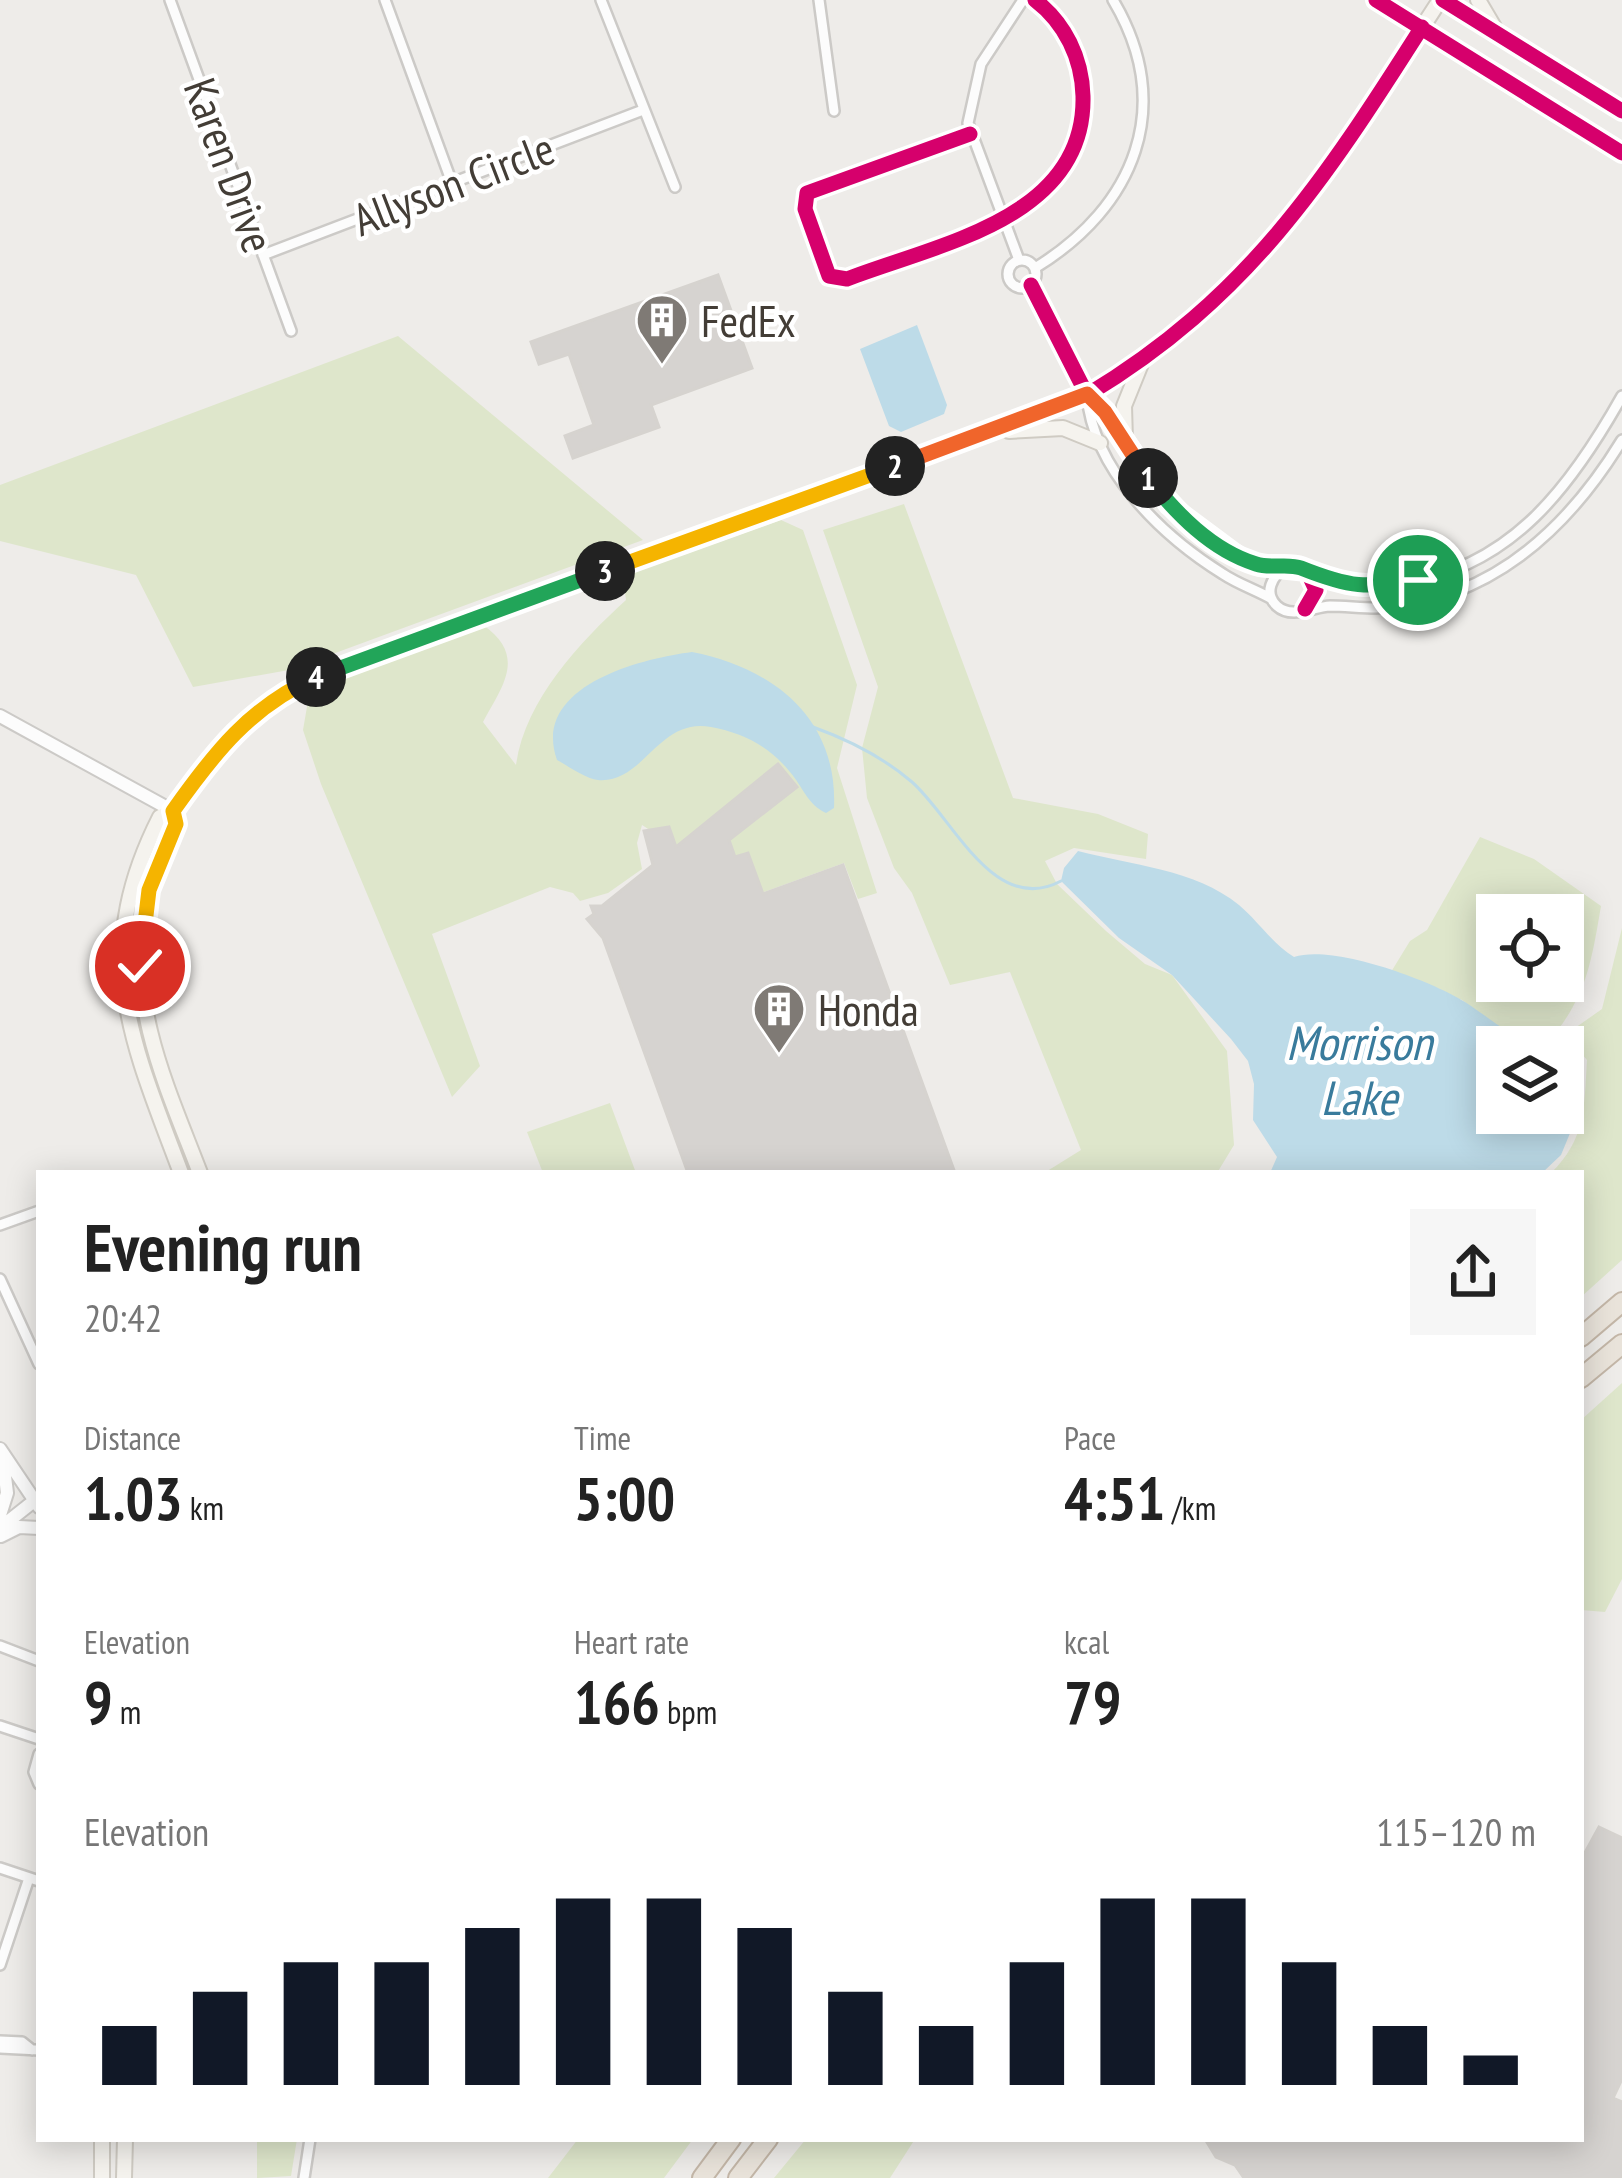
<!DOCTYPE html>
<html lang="en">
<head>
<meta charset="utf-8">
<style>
	body { margin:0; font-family:"PT Sans Narrow",sans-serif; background:#f6f6f6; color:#222; height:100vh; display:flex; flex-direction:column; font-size:45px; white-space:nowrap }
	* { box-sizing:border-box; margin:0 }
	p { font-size:39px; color:#767676 }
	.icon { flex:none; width:66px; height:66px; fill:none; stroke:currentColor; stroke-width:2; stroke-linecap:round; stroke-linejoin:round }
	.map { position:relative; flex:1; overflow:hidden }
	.sheet { position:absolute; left:36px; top:1170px; width:1548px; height:972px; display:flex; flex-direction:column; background:#fff; border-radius:0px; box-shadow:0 6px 30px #0003 }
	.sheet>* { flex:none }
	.buttons { position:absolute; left:1476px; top:894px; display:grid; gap:24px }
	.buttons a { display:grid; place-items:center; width:108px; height:108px; border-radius:0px; background:#fff; box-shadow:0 6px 30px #0003; font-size:60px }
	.pin { position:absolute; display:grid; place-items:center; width:102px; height:102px; color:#fff; margin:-51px; border:6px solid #fff; border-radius:50%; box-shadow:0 3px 12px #0007 }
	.km { position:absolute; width:60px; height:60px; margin:-30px; border-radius:50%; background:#222; color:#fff; font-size:33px; line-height:60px; text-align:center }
	.round { display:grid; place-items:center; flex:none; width:126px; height:126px; border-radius:0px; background:#f6f6f6 }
	.headline { display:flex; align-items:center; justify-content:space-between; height:204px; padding:0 48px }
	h1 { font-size:66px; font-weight:600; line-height:90px }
	.stats { display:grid; grid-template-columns:repeat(3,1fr); gap:18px; height:204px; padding:12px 48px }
	.stats div { display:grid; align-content:center }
	.stats b { font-size:60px; font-weight:600 }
	.stats small { font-size:33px; font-weight:400 }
	.stats p { font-size:33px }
	.chart { height:336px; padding:24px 48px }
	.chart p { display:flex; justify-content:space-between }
	.chart svg { width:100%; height:216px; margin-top:12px; stroke:#111827; stroke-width:6 }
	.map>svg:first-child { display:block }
	.green { fill:#dee6cb; fill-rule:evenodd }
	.water { fill:#bddbe8 }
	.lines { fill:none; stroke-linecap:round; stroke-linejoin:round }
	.stream { stroke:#bddbe8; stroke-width:3 }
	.building { fill:#d6d3d0; stroke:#d6d3cf; stroke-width:3 }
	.minor-casing { stroke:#cccac7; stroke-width:14 }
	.tertiary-casing { stroke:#cccac7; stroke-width:16 }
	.secondary-casing { stroke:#cfcbc3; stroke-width:18 }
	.motorway-casing { stroke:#c3b6a7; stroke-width:22 }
	.minor { stroke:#fcfcfc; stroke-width:9 }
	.tertiary { stroke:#fcfcfc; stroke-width:12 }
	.secondary { stroke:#f5f3ee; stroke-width:14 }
	.motorway { stroke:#e9e3da; stroke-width:18 }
	.cycleway-casing { stroke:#fff; stroke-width:22 }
	.cycleway { stroke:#d6006c; stroke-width:15 }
	.split-1-casing { stroke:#fff; stroke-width:24 }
	.split-2-casing { stroke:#fff; stroke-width:24 }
	.split-3-casing { stroke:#fff; stroke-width:24 }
	.split-4-casing { stroke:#fff; stroke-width:24 }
	.split-5-casing { stroke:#fff; stroke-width:24 }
	.split-1 { stroke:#22a559; stroke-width:15 }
	.split-2 { stroke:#f0652b; stroke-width:15 }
	.split-3 { stroke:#f5b400; stroke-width:15 }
	.split-4 { stroke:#22a559; stroke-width:15 }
	.split-5 { stroke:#f5b400; stroke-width:15 }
	.labels { text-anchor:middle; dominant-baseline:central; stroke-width:9; stroke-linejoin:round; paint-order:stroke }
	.street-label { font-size:45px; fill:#433d36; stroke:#fff }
	.poi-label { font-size:45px; fill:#433d36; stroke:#fff; text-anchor:start }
	.water-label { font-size:48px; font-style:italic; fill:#397b9c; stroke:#fff }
</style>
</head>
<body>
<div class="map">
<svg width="1622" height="2178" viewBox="0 0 1622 2178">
	<rect width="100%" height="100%" fill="#eeece9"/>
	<!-- green -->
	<path class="green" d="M398,336L643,540L289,670L193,687L136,575L0,541V485Z
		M904,504L1013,798L1098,814L1148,834L1146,859L1074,848L1045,861L1057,884L1106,931L1145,964L1172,975L1227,1051L1234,1145L1217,1173H1044L1081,1150L1010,972L950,985L912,893L894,868L867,798L862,748L878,687L823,530Z
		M781,520L803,530L857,685L837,768L877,893L858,899L844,863L753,896L642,825L637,843L642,869L608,893L580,901L573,893L550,887L432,934L480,1066L452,1097L321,784L303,730L308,701L332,682L483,625C527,656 503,685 483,722L516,765C525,700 580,642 626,600L623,576Z
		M1480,837L1534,859L1601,906C1591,964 1586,1001 1544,1046L1514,1039L1462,1000L1391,972L1410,941L1427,930ZM1497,915H1563V981H1497Z
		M1622,928V1260L1581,1297V1173H1551C1586,1139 1584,1107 1587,1060L1565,1035L1602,1009Z
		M610,1103L636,1173H543L527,1132Z
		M1622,1383V1579L1605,1612L1581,1610V1420Z
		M257,2139H297L291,2176L257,2178Z
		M578,2139H693L664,2178H548Z
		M806,2139H915L890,2178H774Z"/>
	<!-- water -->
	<path class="water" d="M917,325L947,405L944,414L901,432L889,426L860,349Z
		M692,652C773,668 838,718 834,808L826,813C807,804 803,787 790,772C769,746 743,733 711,727C658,717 644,784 598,780C586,779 568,766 557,760C531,687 638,659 692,652Z
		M1078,851C1130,865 1195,869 1239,905C1258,921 1271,942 1294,957C1333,944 1430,980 1465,1002C1494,1021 1512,1039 1547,1047H1497V1113H1563V1058L1567,1061V1113L1573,1126L1561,1155L1542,1173H1270L1277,1157L1253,1120L1254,1084L1248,1061L1231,1039L1172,975L1119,938L1061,881L1064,868Z"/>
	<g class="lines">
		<!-- stream -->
		<path class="stream" d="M813,727C849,740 883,757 912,782C953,818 994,917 1061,881"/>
	</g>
	<!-- building -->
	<path class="building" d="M718,275L752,368L651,405L659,427L573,458L565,436L594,425L569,354L539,364L531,342Z
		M778,764L797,787L729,840L735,857L748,853L763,894L843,865L955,1173H688L603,938L587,919L594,914L591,906H602L653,865L644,831L669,827L676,847Z
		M1599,1827L1622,1838V2079L1613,2098L1622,2102V2178H1244L1235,2165L1216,2157L1205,2139H1384L1387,2143L1392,2139H1581V1860Z"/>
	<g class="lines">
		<!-- minor casing -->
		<g class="minor-casing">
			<path id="minor" d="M170,0L291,331
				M385,0L452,183
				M601,0L675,187
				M819,0L834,111
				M970,134L807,193L805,209L829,276L847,279C937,244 1086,219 1083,96C1082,58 1065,23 1035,0
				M263,255L643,110
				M1019,260L968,123L981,64L1023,0
				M1008 274a14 14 0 1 1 28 0a14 14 0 1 1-28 0Z
				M1035,268C1135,207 1176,106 1113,0
				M1031,285L1087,395L1105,412L1169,505L1239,557L1260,566L1307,571L1316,590L1305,609
				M1087,395C1093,470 1162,536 1223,574C1238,584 1256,590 1272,599
				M1285,568C1272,576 1263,593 1277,606C1291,619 1313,607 1330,606C1345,606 1360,608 1376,608C1488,603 1567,530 1622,440
				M1312,576C1342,589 1372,587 1404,583C1512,567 1572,485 1622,396
				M0,1225L39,1211
				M0,1279L39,1364
				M0,1646L39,1661
				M0,1726L39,1739
				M39,1754L34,1772L39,1784
				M0,1868L39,1881
				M0,1965L29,1878
				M0,2041L22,2042L32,2050
				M0,2048L39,2050
				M304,2178L310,2139"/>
		</g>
		<!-- tertiary casing -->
		<g class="tertiary-casing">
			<path id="tertiary" d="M0,716L173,811
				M0,1449L39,1507
				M0,1515L7,1493L3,1460
				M0,1528L34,1501
				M1,1536L19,1527L39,1528"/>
		</g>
		<!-- secondary casing -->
		<g class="secondary-casing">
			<path id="secondary" d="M1376,0L1622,153
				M1443,0L1622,111
				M1478,0L1494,27
				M1009,431L1063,428L1100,443
				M1125,440L1124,406L1143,359
				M173,811C178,835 148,886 144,916C129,1009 168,1089 200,1173
				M181,1173C131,1040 90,955 160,817L173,811C222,742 253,704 332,669L1055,409C1238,329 1336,159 1440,0
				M102,2178V2139
				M124,2178L125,2139"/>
		</g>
		<!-- motorway casing -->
		<g class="motorway-casing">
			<path id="motorway" d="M1581,1337L1622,1302
				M1581,1378L1622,1344
				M702,2178L731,2139
				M738,2178L768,2139"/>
		</g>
		<!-- minor -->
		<use href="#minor" class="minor"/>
		<!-- tertiary -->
		<use href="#tertiary" class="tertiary"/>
		<!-- secondary -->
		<use href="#secondary" class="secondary"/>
		<!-- motorway -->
		<use href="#motorway" class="motorway"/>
		<!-- cycleway casing -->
		<g class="cycleway-casing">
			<path id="cycleway" d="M1376,0L1622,153
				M1443,0L1622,111
				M970,134L807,193L805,209L829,276L847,279C937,244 1086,219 1083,96C1082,58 1065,23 1035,0
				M1031,285L1087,395L1105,412L1169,505L1239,557L1260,566L1307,571L1316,590L1305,609
				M1087,395C1248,298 1324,181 1422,27"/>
		</g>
		<!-- cycleway -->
		<use href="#cycleway" class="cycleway"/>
	</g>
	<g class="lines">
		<!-- split-1 casing -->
		<g class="split-1-casing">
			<path id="split-1" d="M1148,478C1176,513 1211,550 1256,564C1271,569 1288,563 1301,568C1351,588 1365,588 1418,580"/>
		</g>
		<!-- split-2 casing -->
		<g class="split-2-casing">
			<path id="split-2" d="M895,466L1087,394L1105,412L1148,478"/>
		</g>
		<!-- split-3 casing -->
		<g class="split-3-casing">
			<path id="split-3" d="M605,571L895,466"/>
		</g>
		<!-- split-4 casing -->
		<g class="split-4-casing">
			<path id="split-4" d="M316,677L605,571"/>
		</g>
		<!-- split-5 casing -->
		<g class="split-5-casing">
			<path id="split-5" d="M140,966L149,890L176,824L173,811C214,753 250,707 316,677"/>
		</g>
		<!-- split-1 -->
		<use href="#split-1" class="split-1"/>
		<!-- split-2 -->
		<use href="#split-2" class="split-2"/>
		<!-- split-3 -->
		<use href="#split-3" class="split-3"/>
		<!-- split-4 -->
		<use href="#split-4" class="split-4"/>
		<!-- split-5 -->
		<use href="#split-5" class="split-5"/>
	</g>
	<!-- icons -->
	<defs>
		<g id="building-pin" transform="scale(2.7)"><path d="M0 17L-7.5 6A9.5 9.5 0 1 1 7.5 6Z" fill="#7f7a75" stroke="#fff"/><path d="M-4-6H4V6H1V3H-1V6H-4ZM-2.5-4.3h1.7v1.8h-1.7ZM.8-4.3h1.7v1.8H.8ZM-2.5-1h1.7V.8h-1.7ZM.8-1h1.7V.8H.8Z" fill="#fff"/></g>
	</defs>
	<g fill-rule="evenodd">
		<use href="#building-pin" x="662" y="320"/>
		<use href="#building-pin" x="779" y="1009"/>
	</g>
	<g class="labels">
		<!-- street labels -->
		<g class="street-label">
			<text transform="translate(230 165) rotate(70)">Karen Drive</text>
			<text transform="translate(453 183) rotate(-21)">Allyson Circle</text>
		</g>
		<!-- poi labels -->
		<g class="poi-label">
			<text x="701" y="320">FedEx</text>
			<text x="818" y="1009">Honda</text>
		</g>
		<!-- water labels -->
		<g class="water-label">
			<text x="1359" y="1042">Morrison<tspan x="1359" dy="55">Lake</tspan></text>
		</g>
	</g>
</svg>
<div class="buttons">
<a><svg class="icon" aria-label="locate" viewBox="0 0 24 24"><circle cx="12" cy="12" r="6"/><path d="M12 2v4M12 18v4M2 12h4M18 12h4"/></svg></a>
<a><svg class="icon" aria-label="layers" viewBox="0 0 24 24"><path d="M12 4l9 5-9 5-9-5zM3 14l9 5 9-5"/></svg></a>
</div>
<div class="pin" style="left:1418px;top:580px;background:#1e9e55"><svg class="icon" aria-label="arrive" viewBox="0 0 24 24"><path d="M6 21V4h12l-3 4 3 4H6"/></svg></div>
<div class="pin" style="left:140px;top:966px;background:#d93025"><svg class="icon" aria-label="check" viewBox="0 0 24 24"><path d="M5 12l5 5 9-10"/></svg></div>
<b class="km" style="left:1148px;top:478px">1</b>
<b class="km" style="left:895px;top:466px">2</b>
<b class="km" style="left:605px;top:571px">3</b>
<b class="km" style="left:316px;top:677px">4</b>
<section class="sheet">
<div class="headline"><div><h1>Evening run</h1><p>20:42</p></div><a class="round"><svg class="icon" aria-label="share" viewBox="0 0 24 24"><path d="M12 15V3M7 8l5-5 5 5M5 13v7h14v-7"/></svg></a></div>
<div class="stats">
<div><p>Distance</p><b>1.03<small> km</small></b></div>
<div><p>Time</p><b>5:00</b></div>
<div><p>Pace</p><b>4:51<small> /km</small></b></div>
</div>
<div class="stats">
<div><p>Elevation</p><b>9<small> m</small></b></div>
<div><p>Heart rate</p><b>166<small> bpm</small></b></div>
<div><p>kcal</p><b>79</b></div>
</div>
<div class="chart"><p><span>Elevation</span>115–120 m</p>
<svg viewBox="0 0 160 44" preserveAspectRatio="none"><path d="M5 44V32M15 44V25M25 44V19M35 44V19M45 44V12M55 44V6M65 44V6M75 44V12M85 44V25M95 44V32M105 44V19M115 44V6M125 44V6M135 44V19M145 44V32M155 44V38"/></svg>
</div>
</section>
</div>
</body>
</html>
